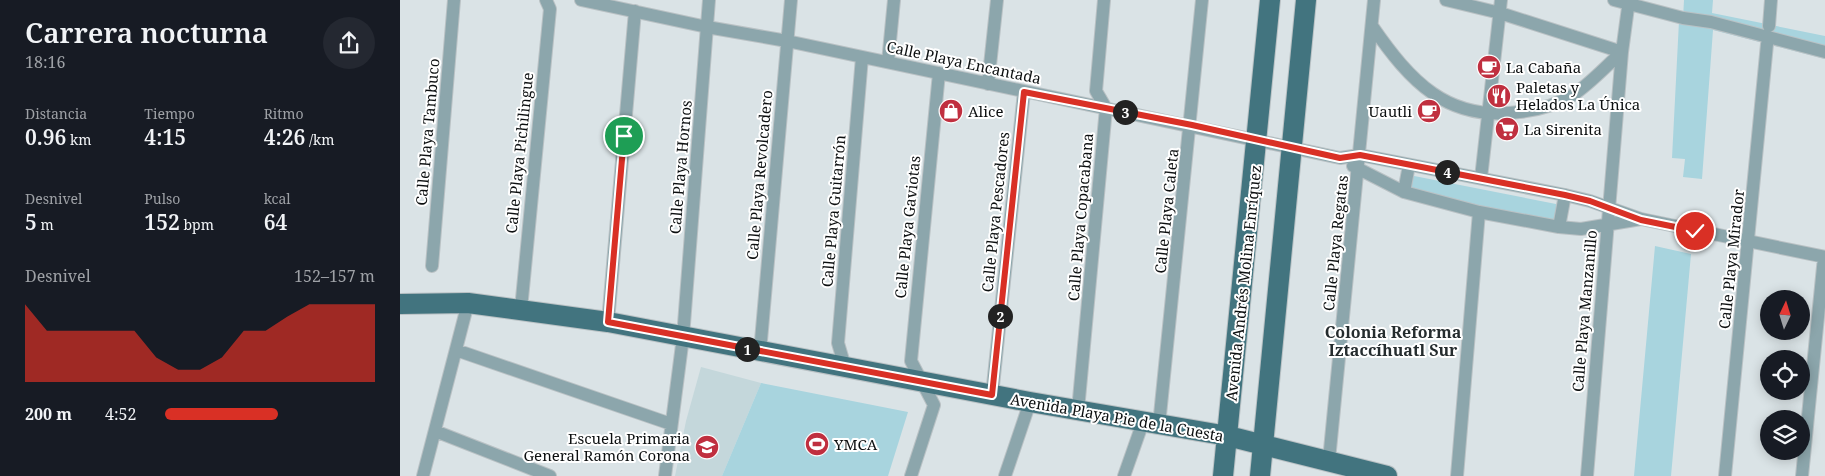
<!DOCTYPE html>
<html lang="es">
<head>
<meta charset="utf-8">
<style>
	body { margin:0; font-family:"Noto Serif",serif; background:#242831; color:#f1f3f6; height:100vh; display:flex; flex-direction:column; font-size:19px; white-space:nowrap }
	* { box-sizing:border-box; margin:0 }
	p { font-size:16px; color:#9ea1a6 }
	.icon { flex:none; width:28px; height:28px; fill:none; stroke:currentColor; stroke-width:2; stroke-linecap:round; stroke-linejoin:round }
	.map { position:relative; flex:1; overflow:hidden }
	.sheet { display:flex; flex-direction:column; background:#171b24; width:400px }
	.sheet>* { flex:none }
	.needle { width:32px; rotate:4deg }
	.controls { position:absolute; left:1360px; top:290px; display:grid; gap:10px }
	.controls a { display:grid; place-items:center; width:50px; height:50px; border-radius:50%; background:#171b24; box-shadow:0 2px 12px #0003; font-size:25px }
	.pin { position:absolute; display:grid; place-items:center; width:42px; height:42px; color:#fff; margin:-21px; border:2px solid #fff; border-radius:50%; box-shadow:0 1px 5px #0007 }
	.km { position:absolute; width:25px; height:25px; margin:-12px; border-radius:50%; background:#222; color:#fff; font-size:14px; line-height:25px; text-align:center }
	.round { display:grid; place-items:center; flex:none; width:52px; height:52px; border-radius:26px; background:#242831 }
	.head { display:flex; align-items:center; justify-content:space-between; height:85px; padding:0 25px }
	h1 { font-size:28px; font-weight:600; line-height:38px }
	.metrics { display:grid; grid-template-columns:repeat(3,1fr); gap:8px; height:85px; padding:5px 25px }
	.metrics div { display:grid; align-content:center }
	.metrics b { font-size:21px; font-weight:600 }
	.metrics small { font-size:14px; font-weight:400 }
	.metrics p { font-size:14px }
	.chart { height:140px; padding:10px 25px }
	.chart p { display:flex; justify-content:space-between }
	.chart svg { width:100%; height:90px; margin-top:5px; fill:#d93025; opacity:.7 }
	ul { padding:0 25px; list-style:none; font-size:16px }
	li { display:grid; grid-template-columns:80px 60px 1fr; align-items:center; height:38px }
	li i { height:12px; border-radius:6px; background:#d93025 }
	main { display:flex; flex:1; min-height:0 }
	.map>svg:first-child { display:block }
	.built { fill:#c4d7db }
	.green { fill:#a8d4de }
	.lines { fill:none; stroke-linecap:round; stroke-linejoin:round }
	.street-casing { stroke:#b9c1c4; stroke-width:14 }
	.primary-casing { stroke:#b9c1c4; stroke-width:22 }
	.street { stroke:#8ca6ac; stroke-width:12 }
	.primary { stroke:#42747f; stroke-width:20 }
	.route-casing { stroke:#fff; stroke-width:10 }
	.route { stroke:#d93025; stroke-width:6 }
	.labels { text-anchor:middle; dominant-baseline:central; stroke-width:4; stroke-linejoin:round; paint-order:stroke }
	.street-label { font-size:15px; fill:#0c0f10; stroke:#fff }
	.poi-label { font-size:15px; fill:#0c0f10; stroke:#fff; text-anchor:start }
	.neighbourhood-label { font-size:16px; font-weight:bold; fill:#252c2e; stroke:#fff }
</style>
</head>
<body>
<main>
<section class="sheet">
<div class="head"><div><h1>Carrera nocturna</h1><p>18:16</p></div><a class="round"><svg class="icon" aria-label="share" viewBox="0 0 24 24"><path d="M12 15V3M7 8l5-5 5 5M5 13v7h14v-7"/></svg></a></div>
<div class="metrics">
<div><p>Distancia</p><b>0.96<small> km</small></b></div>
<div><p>Tiempo</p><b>4:15</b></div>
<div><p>Ritmo</p><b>4:26<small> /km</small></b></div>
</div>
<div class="metrics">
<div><p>Desnivel</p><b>5<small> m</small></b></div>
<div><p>Pulso</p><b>152<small> bpm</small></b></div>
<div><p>kcal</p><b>64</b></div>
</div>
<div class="chart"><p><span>Desnivel</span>152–157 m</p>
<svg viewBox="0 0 160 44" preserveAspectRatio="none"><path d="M0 44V6L10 19L20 19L30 19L40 19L50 19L60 32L70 38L80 38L90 32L100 19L110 19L120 12L130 6L140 6L150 6L160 6V44z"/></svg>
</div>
<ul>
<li><b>200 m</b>4:52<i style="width:54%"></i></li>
</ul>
</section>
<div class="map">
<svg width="1425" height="476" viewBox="0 0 1425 476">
	<rect width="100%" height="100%" fill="#dae3e6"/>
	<!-- built -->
	<path class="built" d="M301,367L361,383L322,476H275L286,421Z"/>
	<!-- green -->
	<path class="green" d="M1284,0H1313L1312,13L1425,36V59L1313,30L1302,179L1283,177L1285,159L1272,158L1279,21L1283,18Z
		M1004,174L1156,204L1158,214L1155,221L1008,192Z
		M1255,246L1291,254L1271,476H1234Z
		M361,383L508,412L488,476H322Z"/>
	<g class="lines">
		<!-- street casing -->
		<g class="street-casing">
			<path id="street" d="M181,0L307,27L387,41L940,158L960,155L1165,195L1190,201L1241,219L1425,257
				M1046,0L1100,13L1222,52
				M1214,0L1283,18L1311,22L1425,52
				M972,26C1010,81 1047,122 1119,112C1138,110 1157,105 1173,95C1191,83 1206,66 1222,52
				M1369,26L1371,0
				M488,62L494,0
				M588,84L597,0
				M953,166L1004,192L1079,212L1159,227L1181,229L1241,219
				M1081,178L1101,0
				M1004,192L1009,165
				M1159,227L1165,195
				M32,266L54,0
				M121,309L150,9L146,0
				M208,322L235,11
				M56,350L271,424
				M360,352L391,0
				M445,367L438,343L462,57
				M592,395L624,92
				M678,410L706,108L696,91L704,0
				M759,425L802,0
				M35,431L150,476
				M929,460L974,0
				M23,476L68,303
				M265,476L283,337L309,0
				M511,476L534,405L511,361L539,73
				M605,476L630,402
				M724,476L743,422
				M1057,476L1079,212
				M1187,476L1222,52L1229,0
				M1325,476L1367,44
				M1402,476L1424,257"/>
		</g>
		<!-- primary casing -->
		<g class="primary-casing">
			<path id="primary" d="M0,304L68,303L208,322L630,402L828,436L987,476
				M823,476L870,0
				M860,476L906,0"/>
		</g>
		<!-- street -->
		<use href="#street" class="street"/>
		<!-- primary -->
		<use href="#primary" class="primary"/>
	</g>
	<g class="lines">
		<!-- route casing -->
		<g class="route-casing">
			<path id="route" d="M224,136L208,322L592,395L624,92L792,125L940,158L960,155L1165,195L1190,201L1241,220L1295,231"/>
		</g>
		<!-- route -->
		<use href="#route" class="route"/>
	</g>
	<!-- icons -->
	<defs>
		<g id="cafe-disc" transform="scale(1.25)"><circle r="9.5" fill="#c02f3f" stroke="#fff"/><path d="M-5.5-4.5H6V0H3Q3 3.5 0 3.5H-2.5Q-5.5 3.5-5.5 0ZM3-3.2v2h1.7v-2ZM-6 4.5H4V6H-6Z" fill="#fff"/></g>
		<g id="restaurant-disc" transform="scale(1.25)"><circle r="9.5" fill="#c02f3f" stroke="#fff"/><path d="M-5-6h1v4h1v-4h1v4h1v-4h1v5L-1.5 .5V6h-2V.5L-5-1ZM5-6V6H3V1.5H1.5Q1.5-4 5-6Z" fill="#fff"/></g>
		<g id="shop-disc" transform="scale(1.25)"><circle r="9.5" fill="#c02f3f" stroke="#fff"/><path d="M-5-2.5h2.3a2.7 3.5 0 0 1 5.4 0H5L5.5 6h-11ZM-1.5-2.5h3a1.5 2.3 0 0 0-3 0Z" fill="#fff"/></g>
		<g id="supermarket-disc" transform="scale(1.25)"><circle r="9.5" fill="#c02f3f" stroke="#fff"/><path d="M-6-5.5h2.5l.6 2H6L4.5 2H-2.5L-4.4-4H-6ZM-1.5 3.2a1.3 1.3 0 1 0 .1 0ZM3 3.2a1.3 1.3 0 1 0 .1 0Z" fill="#fff"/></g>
		<g id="stadium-disc" transform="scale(1.25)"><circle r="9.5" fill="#c02f3f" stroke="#fff"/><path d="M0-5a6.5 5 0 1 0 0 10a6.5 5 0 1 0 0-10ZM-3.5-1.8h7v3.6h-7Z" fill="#fff"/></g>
		<g id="school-disc" transform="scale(1.25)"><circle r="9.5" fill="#c02f3f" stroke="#fff"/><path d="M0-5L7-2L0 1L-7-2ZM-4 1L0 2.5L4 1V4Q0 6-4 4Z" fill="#fff"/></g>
	</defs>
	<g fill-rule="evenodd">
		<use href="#cafe-disc" x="1089" y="67"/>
		<use href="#restaurant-disc" x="1099" y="96"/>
		<use href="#shop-disc" x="551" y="111"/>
		<use href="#cafe-disc" x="1029" y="111"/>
		<use href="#supermarket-disc" x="1107" y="129"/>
		<use href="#stadium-disc" x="417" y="444"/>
		<use href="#school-disc" x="307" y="447"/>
	</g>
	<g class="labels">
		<!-- street labels -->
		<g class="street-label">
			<text transform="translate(564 62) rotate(12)">Calle Playa Encantada</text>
			<text transform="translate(27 132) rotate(-85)">Calle Playa Tambuco</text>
			<text transform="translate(119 153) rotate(-84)">Calle Playa Pichilingue</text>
			<text transform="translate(280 167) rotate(-85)">Calle Playa Hornos</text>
			<text transform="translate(359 175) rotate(-85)">Calle Playa Revolcadero</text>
			<text transform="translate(433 211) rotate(-85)">Calle Playa Guitarrón</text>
			<text transform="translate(766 211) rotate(-84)">Calle Playa Caleta</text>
			<text transform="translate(595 212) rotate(-84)">Calle Playa Pescadores</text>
			<text transform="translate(680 217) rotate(-85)">Calle Playa Copacabana</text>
			<text transform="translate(507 227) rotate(-84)">Calle Playa Gaviotas</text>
			<text transform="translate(935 243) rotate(-84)">Calle Playa Regatas</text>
			<text transform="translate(1331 259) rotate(-84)">Calle Playa Mirador</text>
			<text transform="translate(843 283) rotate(-84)">Avenida Andrés Molina Enríquez</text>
			<text transform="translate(1184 311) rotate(-85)">Calle Playa Manzanillo</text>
			<text transform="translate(717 417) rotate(10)">Avenida Playa Pie de la Cuesta</text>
		</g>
		<!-- poi labels -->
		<g class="poi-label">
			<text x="1106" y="67">La Cabaña</text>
			<text x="1116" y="87">Paletas y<tspan x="1116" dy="17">Helados La Única</tspan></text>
			<text x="568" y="111">Alice</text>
			<text x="1012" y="111" text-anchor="end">Uautli</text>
			<text x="1124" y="129">La Sirenita</text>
			<text x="290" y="438" text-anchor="end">Escuela Primaria<tspan x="290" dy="17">General Ramón Corona</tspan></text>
			<text x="434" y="444">YMCA</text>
		</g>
		<!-- neighbourhood labels -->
		<g class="neighbourhood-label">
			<text x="993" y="332">Colonia Reforma<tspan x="993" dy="18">Iztaccíhuatl Sur</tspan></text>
		</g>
	</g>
</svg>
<div class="controls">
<a><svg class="needle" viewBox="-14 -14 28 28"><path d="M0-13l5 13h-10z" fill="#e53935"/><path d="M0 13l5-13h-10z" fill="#9ea1a6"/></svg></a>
<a><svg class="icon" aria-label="locate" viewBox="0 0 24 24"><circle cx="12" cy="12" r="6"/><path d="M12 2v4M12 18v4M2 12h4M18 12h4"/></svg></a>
<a><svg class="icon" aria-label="layers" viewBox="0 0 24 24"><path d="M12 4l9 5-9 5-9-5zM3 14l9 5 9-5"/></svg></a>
</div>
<div class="pin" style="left:224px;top:136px;background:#1e9e55"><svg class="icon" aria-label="arrive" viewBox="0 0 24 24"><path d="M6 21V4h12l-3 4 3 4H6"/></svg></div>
<div class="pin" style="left:1295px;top:231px;background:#d93025"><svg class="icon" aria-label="check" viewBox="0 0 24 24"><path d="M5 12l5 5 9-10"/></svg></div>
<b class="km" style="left:347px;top:349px">1</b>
<b class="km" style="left:600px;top:316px">2</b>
<b class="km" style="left:725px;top:112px">3</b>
<b class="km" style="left:1047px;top:172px">4</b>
</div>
</main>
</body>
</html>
